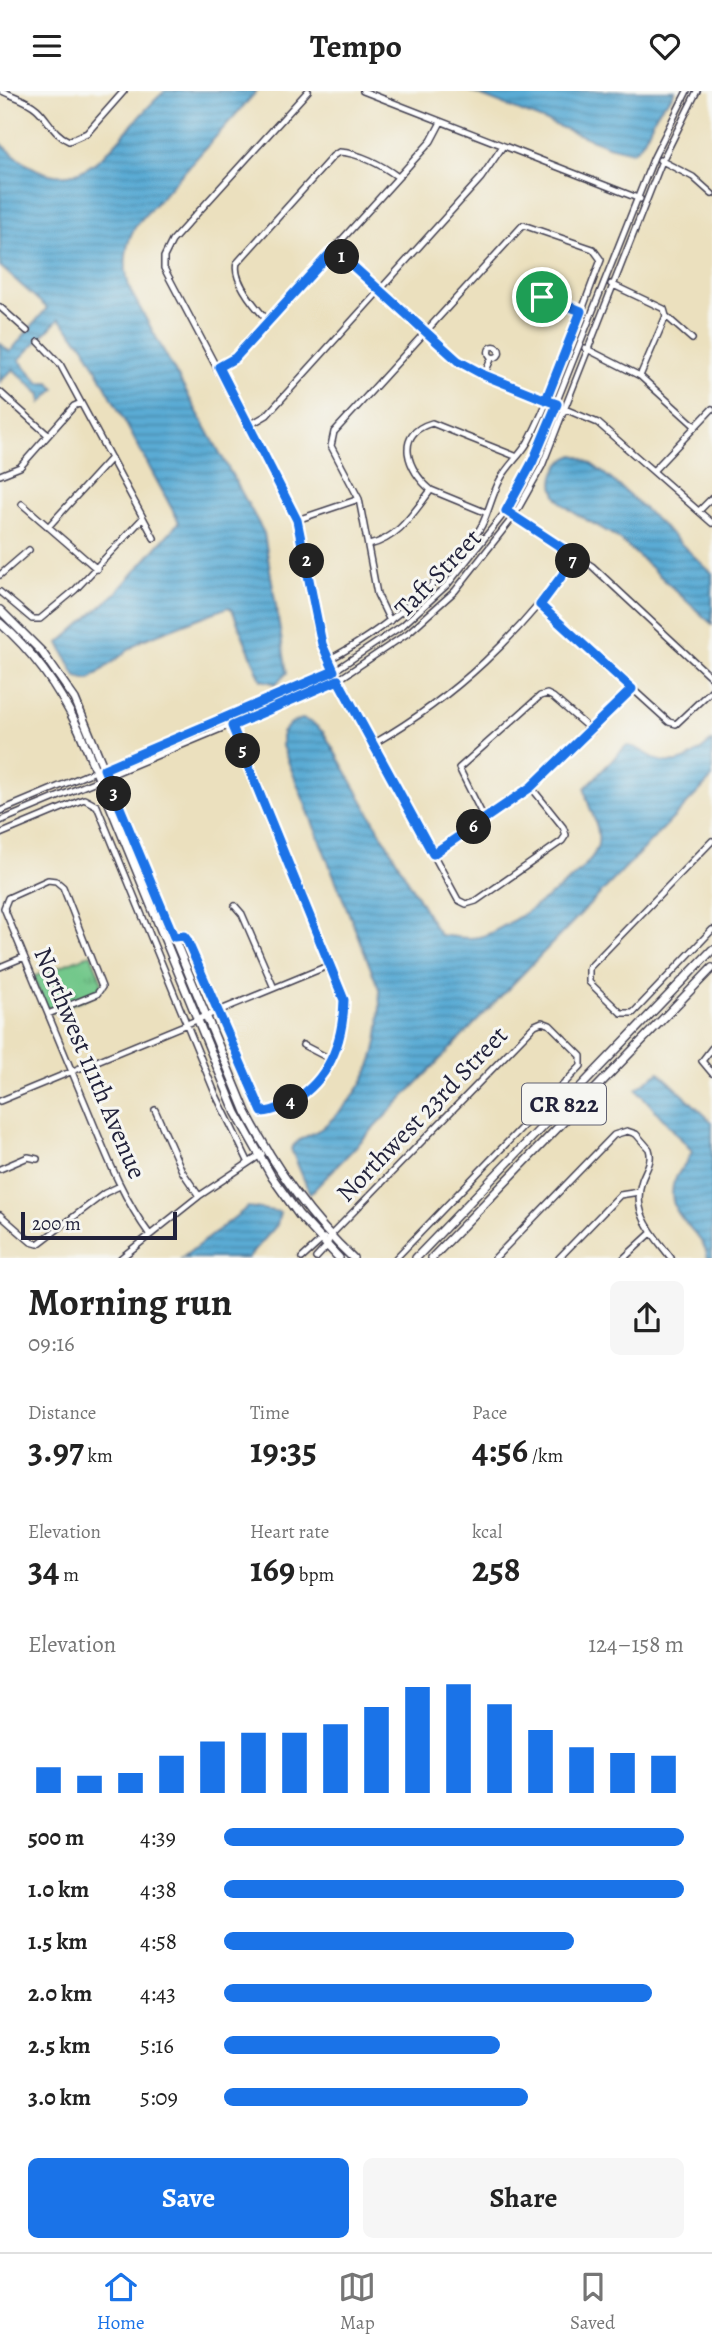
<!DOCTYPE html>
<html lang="en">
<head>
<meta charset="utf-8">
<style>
	body { margin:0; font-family:Alegreya,serif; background:#f6f6f6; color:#222; height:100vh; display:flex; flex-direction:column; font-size:26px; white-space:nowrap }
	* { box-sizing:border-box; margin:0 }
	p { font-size:23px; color:#767676 }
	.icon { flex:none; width:38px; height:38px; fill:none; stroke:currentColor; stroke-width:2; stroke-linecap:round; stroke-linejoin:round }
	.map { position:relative; height:1167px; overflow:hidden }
	.sheet { display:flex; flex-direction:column; background:#fff; flex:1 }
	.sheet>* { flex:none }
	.scale { position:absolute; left:21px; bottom:18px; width:156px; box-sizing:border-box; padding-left:7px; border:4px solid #22223b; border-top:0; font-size:19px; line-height:24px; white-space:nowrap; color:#22223b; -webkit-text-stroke:5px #f6f6f2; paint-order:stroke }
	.pin { position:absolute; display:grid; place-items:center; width:60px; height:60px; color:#fff; margin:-30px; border:4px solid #fff; border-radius:50%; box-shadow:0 2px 7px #0007 }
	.km { position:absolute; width:35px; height:35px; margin:-18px; border-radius:50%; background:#222; color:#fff; font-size:19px; line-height:35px; text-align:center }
	.round { display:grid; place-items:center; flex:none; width:74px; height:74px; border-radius:10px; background:#f6f6f6 }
	.head { display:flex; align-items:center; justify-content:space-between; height:119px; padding:0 28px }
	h1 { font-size:38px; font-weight:700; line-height:52px }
	.metrics { display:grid; grid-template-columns:repeat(3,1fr); gap:10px; height:119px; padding:7px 28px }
	.metrics div { display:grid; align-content:center }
	.metrics b { font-size:35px; font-weight:700 }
	.metrics small { font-size:19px; font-weight:400 }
	.metrics p { font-size:19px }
	.chart { height:196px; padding:14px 28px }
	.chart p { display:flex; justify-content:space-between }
	.chart svg { width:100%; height:126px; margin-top:7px; stroke:#1a73e8; stroke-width:6 }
	.button { display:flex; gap:14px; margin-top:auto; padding:14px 28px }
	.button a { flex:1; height:80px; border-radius:10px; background:#1a73e8; color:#fff; font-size:28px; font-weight:700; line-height:80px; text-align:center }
	.button a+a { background:#f6f6f6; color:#222 }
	ul { padding:0 28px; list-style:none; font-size:23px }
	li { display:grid; grid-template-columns:112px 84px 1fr; align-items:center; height:52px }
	li i { height:18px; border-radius:9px; background:#1a73e8 }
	header { display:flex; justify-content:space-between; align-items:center; height:91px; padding:0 28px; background:#fff; font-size:32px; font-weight:700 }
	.tabs { display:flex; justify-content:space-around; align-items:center; height:98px; border-top:2px solid #e0e0e0; background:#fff; font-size:19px; color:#767676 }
	.tabs a { display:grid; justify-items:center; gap:4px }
	.tabs .active { color:#1a73e8 }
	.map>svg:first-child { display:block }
	.park { fill:url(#park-tufts); stroke:#4a7563; stroke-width:2 }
	.water { fill:url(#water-rules); stroke:#3e6688; stroke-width:2 }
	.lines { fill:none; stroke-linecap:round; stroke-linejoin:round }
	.minor-casing { stroke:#403e4f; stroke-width:8 }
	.major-casing { stroke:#403e4f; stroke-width:10 }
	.minor { stroke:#fff; stroke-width:5 }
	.major { stroke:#fff; stroke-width:7 }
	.route-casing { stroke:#fff; stroke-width:14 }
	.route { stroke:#1a73e8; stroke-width:9 }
	.labels { text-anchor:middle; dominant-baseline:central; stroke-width:6; stroke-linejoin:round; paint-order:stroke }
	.shield { fill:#f6f6f2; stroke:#626272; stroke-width:2 }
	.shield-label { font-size:24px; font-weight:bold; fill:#22223b }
	.street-label { font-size:26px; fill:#22223b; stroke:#f6f6f2 }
</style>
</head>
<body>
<header><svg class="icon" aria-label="menu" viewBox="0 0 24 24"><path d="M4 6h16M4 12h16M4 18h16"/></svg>Tempo<svg class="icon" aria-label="heart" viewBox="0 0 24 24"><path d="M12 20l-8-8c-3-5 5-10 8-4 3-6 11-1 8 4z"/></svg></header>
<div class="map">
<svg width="712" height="1167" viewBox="0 0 712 1167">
	<defs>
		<pattern id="park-tufts" width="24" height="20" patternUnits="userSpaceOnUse" patternTransform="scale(1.75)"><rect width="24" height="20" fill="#73c88b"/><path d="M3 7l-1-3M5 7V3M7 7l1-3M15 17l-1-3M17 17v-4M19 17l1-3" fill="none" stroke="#5ea273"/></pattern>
		<pattern id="water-rules" width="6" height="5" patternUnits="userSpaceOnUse" patternTransform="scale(1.75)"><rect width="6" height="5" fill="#5aabd4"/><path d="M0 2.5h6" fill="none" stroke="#4a8bad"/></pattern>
	</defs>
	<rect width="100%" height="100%" fill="#f6f6f2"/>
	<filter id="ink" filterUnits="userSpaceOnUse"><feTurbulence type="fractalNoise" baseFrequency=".0143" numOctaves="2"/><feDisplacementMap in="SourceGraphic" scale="14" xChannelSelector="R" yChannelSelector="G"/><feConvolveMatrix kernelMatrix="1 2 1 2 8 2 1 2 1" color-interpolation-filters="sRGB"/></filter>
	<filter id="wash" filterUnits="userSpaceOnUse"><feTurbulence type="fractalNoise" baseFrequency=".00686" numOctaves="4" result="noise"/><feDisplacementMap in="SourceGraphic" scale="28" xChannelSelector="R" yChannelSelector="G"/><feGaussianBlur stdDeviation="1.57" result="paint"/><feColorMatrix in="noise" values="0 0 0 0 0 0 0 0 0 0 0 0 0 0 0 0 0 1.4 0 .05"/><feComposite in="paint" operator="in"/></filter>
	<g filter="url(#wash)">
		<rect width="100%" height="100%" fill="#ebe0be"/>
		<!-- park -->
		<path class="park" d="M91,863L102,891L97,903L48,923L33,886Z"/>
		<!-- water -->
		<path class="water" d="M165,0H257L137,133C124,152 123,177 130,199L264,442L287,582L276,593L261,589L232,518L228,516L142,549L89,589L76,586L59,552L115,503L179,431L84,255L59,228L19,269L39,291H49L55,298L41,312V304L13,278L0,291V252L10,261L47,217L0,175V51C82,131 108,49 165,0Z
			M469,0H675C669,13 662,12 657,22C649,35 646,53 632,61L608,55Z
			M574,364C598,368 688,461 712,482V533C681,506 652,476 620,449C604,436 568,423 558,407C547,390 556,370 574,364Z
			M302,628L313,632L324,642L434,835L440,844C456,846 473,850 488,843C513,832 594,780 598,753C601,732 586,717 585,697L626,655C637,655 642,661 652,666C676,680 694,665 712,650V687L310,1103L291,1058C298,1046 311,1045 322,1037C369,998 384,958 379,898L282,655V642L291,632Z
			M659,981L712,1031V1167H708C703,1138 666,1128 673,1094C675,1083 688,1072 692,1060L636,998Z
			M248,1116L280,1121L277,1134L248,1167H182Z"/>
	</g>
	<g filter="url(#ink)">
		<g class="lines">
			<!-- minor casing -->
			<g class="minor-casing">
				<path id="minor" d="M2,0C14,6 26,8 37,18C49,29 53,43 69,50L87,42L124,0
					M308,0L172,150L164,166V177L297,429L322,553L328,569L458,809L466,813L476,810L562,750L566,744L563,736L531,696
					M363,0L640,108
					M660,69L693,86L712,103
					M334,158L458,270L484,284L598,332L712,432
					M611,193L664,218L666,225L640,285
					M540.5 210a4.5 4.5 0 1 1 9 0a4.5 4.5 0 1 1-9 0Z
					M549,208L581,220
					M0,216L27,240
					M666,225L692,248
					M268,230C257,218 232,189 237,172L333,65L339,61C359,62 382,74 398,86
					M39,251L60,273L154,447
					M488.5 261a5.5 5.5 0 1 1 11 0a5.5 5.5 0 1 1-11 0Z
					M585,257L640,285L695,335
					M219,276L235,267L431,50L441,31
					M484,284L492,266
					M0,301L48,344
					M248,335L267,324L481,87L503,55
					M654,379L712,318
					M0,384L20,376L74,315L81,312
					M431,399L487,422
					M22,413L97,478
					M699,420L712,407
					M512,424L592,475L712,587
					M297,429L359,408
					M48,436L111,367
					M369,454C399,447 413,422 431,399C408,380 393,343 432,332L515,365
					M0,484L29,459
					M0,501L32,528H40L75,499L143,427
					M540,514L669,631L676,633L712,599
					M328,569C377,544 456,482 482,434C489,420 492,404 500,389C507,375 520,365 528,351C558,294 577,229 601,169L593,158L523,134L334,341L331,355L359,408L377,503L390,530
					M373,653C458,604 518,545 576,466
					M0,720L334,580L403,534L448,493L506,420L533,370L654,66L687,0
					M485,729L459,677L540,605L547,603L553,606L592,640
					M0,730L338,589L408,542L455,500L514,425L542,375L662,70L697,0
					M0,743L84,708L97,715L215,1002L248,1070
					M712,750L589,877V891L621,922H633L712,839
					M433,763L531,696L632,598
					M235,815L242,823L274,897
					M174,846L184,845L188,849L262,1021C274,1021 282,1016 292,1010C331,990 343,949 344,909L231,633
					M0,876L24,866
					M48,923L97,903L102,896L63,796L56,790L48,789L8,807L4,817C30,880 56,942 82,1005C102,1052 119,1102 150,1144
					M303,954L332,969
					M712,957L702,970L712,982
					M0,1010L330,874
					M155,1019L182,1080L199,1105
					M0,1078L28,1066L37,1068
					M0,1124L31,1151L38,1153L105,1102L120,1095
					M121,1167L199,1105L262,1063
					M302,1167L324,1147
					M316,1167L327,1155L330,1145L535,934L542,931L550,934L581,965V975L396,1167
					M495,1167L614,1044L627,1040L636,1043L649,1058C653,1070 646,1078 642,1089C631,1122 653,1143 671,1167
					M559,1167L620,1104L639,1101
					M624,1167L650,1143"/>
			</g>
			<!-- major casing -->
			<g class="major-casing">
				<path id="major" d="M0,519L42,561L75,608L246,1021C274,1075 308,1125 353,1167
					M0,532C35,562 59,597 79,639L236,1022L272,1086L299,1124L339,1167
					M416,1167L712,859
					M432,1167L712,877"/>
			</g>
			<!-- minor -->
			<use href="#minor" class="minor"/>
			<!-- major -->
			<use href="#major" class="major"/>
		</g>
	</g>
	<g class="lines" filter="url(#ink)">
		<!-- route casing -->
		<g class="route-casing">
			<path id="route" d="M542,206L546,205L549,208L581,220L546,309L484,284L458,270L334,158L235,267L219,276L297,429L322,553L334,580L104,678L174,846L184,845L187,849L262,1021C272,1021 279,1017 288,1013C329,991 343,953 344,909L232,635L338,589L433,763L531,696L632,598L540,514L576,466L506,420L533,370L557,313L546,309L581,220L552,208H549L547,214H542V206"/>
		</g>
		<!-- route -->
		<use href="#route" class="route"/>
	</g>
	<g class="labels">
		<!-- shield labels -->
		<rect class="shield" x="522" y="992.5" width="84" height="41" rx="5"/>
		<g class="shield-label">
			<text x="564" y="1013">CR 822</text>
		</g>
		<!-- street labels -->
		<g class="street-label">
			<text transform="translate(438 482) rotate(-46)">Taft Street</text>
			<text transform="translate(90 972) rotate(67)">Northwest 111th Avenue</text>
			<text transform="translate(422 1023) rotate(-46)">Northwest 23rd Street</text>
		</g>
	</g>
</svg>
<div class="scale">200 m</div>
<div class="pin" style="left:542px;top:206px;background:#1e9e55"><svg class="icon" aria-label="arrive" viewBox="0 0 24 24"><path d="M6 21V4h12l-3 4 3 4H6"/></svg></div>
<b class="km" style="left:342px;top:166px">1</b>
<b class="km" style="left:307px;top:470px">2</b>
<b class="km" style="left:114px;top:703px">3</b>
<b class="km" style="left:291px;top:1011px">4</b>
<b class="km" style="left:243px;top:660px">5</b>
<b class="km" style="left:474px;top:736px">6</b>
<b class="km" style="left:573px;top:470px">7</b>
</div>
<section class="sheet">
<div class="head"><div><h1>Morning run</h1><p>09:16</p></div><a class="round"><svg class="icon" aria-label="share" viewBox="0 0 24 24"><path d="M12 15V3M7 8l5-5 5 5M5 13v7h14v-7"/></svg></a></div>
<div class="metrics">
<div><p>Distance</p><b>3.97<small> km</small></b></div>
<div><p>Time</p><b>19:35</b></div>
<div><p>Pace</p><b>4:56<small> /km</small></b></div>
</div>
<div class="metrics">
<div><p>Elevation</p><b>34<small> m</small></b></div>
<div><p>Heart rate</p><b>169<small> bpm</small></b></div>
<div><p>kcal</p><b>258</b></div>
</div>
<div class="chart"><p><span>Elevation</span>124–158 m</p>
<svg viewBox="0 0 160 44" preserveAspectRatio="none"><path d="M5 44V35M15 44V38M25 44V37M35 44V31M45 44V26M55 44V23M65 44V23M75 44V20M85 44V14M95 44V7M105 44V6M115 44V13M125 44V22M135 44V28M145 44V30M155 44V31"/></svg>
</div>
<ul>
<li><b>500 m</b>4:39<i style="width:100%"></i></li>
<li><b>1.0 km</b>4:38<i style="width:100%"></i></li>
<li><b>1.5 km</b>4:58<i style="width:76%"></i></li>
<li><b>2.0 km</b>4:43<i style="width:93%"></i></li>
<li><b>2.5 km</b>5:16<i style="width:60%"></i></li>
<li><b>3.0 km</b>5:09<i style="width:66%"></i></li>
</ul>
<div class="button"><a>Save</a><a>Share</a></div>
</section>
<nav class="tabs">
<a class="active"><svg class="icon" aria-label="home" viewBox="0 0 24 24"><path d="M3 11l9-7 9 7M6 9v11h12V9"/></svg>Home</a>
<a><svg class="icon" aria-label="map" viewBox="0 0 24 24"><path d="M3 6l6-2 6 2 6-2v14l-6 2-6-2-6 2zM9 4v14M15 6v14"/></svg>Map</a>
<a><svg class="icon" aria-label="saved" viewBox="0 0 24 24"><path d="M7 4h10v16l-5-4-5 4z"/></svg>Saved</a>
</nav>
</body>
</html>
